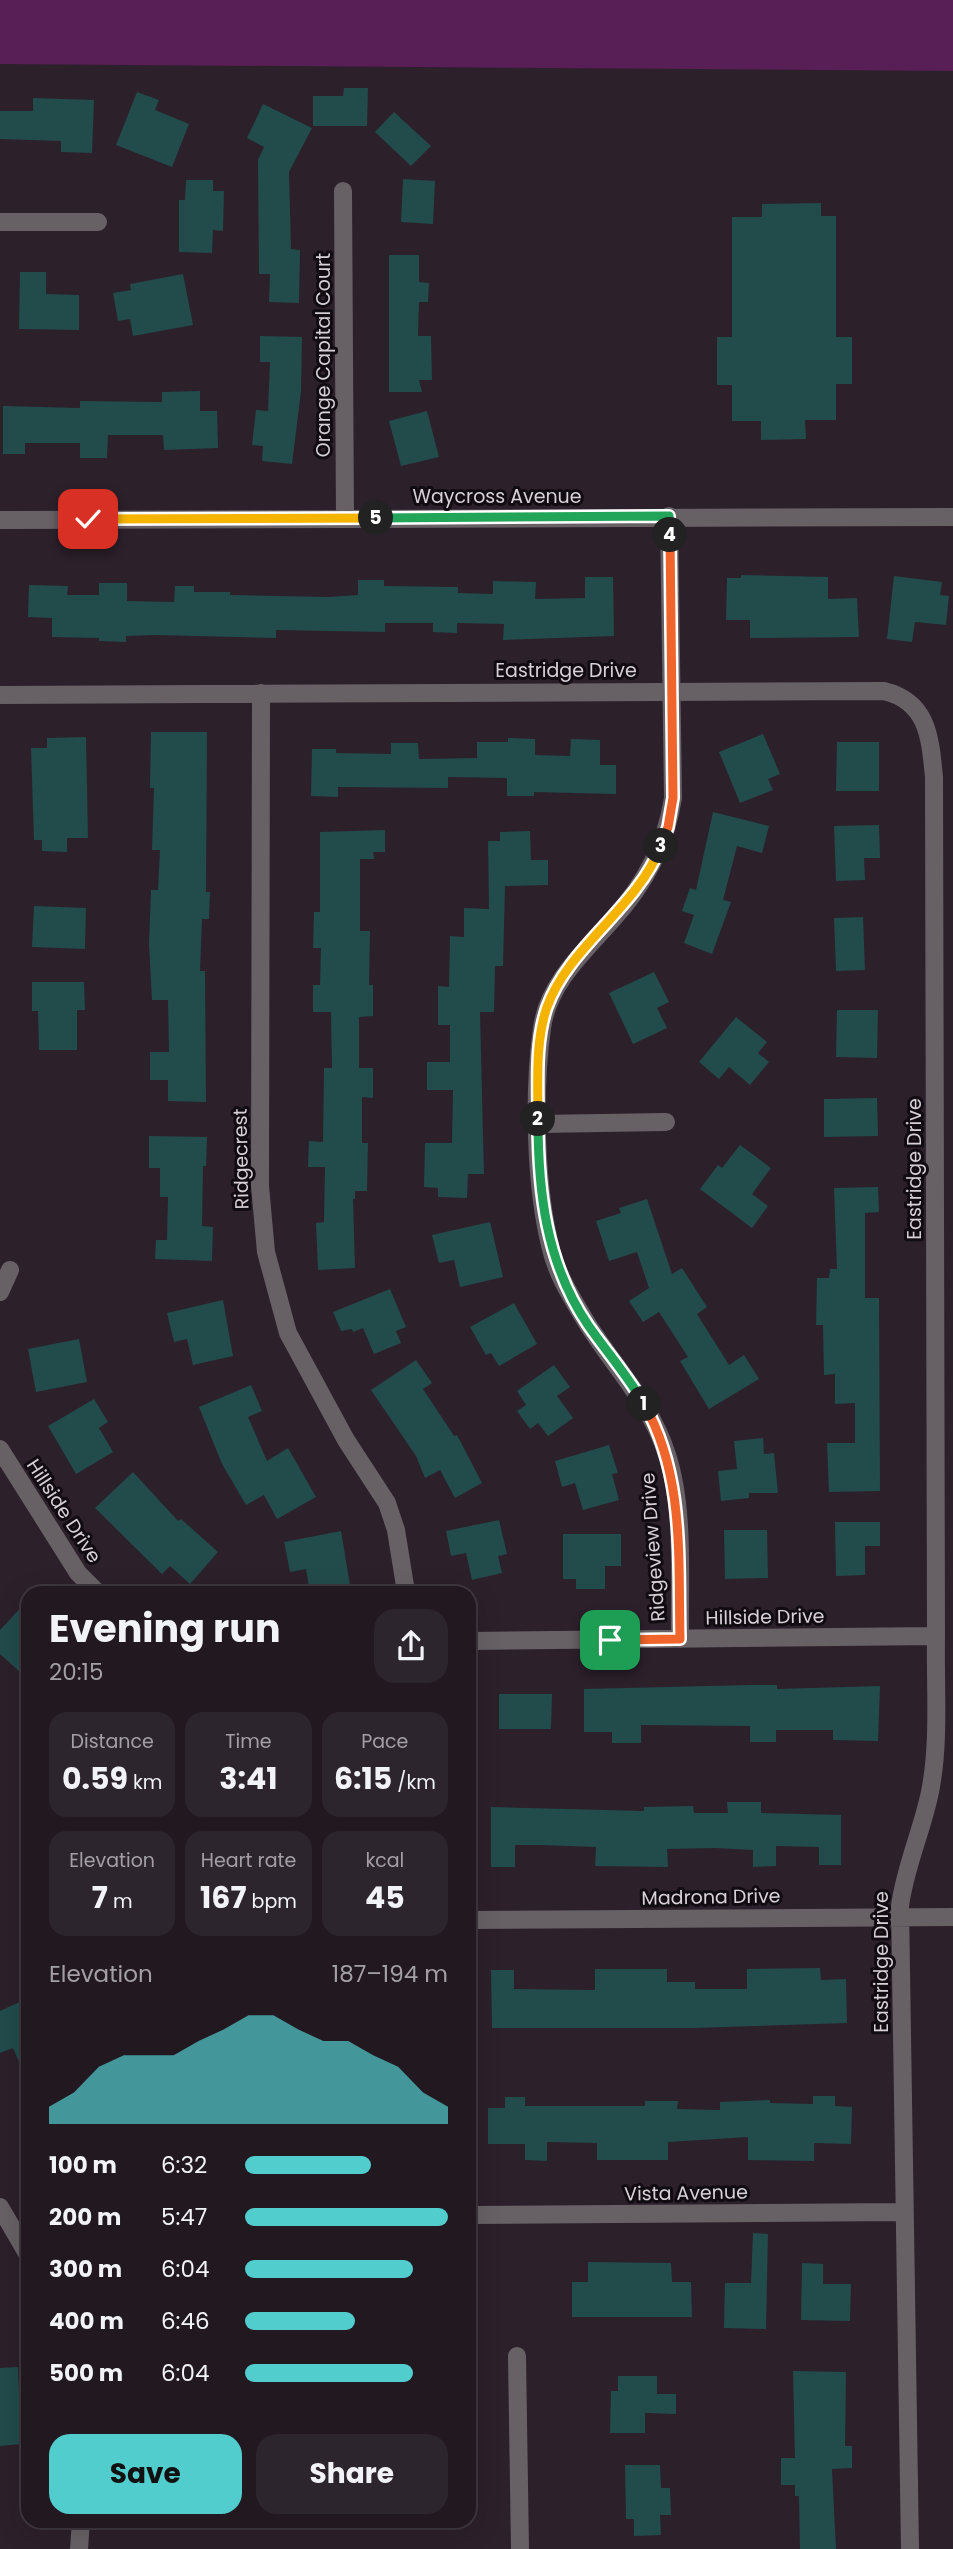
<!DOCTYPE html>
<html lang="en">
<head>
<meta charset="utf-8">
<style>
	body { margin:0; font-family:Poppins,sans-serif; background:#2d252d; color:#f1f3f6; height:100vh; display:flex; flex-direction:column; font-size:26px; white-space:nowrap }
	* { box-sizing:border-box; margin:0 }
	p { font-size:23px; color:#a2a0a5 }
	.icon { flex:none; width:38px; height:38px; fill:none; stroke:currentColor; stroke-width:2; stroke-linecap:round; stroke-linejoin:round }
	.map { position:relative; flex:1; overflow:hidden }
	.drawer { position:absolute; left:21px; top:1586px; width:455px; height:942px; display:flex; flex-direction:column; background:#211820; border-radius:21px; box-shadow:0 7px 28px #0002,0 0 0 2px #3e373e }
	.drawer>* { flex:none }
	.pin { position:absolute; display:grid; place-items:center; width:60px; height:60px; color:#fff; margin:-30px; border-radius:14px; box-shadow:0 4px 10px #0006 }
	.km { position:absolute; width:35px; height:35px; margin:-18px; border-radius:50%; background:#222; color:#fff; font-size:19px; line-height:35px; text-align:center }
	.round { display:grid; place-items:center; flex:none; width:74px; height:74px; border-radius:21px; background:#2d252d }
	.head { display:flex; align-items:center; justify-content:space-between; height:119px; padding:0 28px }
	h1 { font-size:38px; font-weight:700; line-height:52px }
	.metrics { display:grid; grid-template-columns:repeat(3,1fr); gap:10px; height:119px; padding:7px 28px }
	.metrics div { display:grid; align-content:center; border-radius:18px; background:#2d252d; text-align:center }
	.metrics b { font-size:30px; font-weight:700 }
	.metrics small { font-size:19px; font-weight:400 }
	.metrics p { font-size:19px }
	.chart { height:196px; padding:14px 28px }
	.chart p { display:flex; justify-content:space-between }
	.chart svg { width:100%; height:126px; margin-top:7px; fill:#52cdce; opacity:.7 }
	.cta { display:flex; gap:14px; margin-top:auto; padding:14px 28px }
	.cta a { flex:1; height:80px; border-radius:21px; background:#52cdce; color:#111; font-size:28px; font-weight:700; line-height:80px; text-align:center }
	.cta a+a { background:#2d252d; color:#f1f3f6 }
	ul { padding:0 28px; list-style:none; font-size:23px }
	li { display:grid; grid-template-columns:112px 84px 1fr; align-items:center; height:52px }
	li i { height:18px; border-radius:9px; background:#52cdce }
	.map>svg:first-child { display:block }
	.green { fill:#581e56 }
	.building { fill:#224b4b }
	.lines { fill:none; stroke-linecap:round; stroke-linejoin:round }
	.minor { stroke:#676166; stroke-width:18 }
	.split-1-casing { stroke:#fff; stroke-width:14 }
	.split-2-casing { stroke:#fff; stroke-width:14 }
	.split-3-casing { stroke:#fff; stroke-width:14 }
	.split-4-casing { stroke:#fff; stroke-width:14 }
	.split-5-casing { stroke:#fff; stroke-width:14 }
	.split-6-casing { stroke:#fff; stroke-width:14 }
	.split-1 { stroke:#f0652b; stroke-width:9 }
	.split-2 { stroke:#22a559; stroke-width:9 }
	.split-3 { stroke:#f5b400; stroke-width:9 }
	.split-4 { stroke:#f0652b; stroke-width:9 }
	.split-5 { stroke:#22a559; stroke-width:9 }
	.split-6 { stroke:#f5b400; stroke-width:9 }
	.labels { text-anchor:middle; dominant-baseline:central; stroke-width:6; stroke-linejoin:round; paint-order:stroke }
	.street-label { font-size:19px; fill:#d8d0d7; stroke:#110c11 }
</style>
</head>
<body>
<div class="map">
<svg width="953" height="2549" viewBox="0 0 953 2549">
	<rect width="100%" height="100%" fill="#2c202b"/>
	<!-- green -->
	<path class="green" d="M0,0H953V71L0,64Z"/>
	<!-- building -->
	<path class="building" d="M344,88H368L367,126H313V96H343Z
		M137,92L159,100L155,110L189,124L172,167L116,145Z
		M33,98L94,100L92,153L61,152V141L0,139V111H33Z
		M263,104L312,128L289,172L291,249L300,250L299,303L269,302L270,274H259L258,160L264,147L247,138Z
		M394,112L431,146L411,166L375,132Z
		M403,179L435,181L433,224L401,222Z
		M186,180H213V191H224L223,231L213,230L212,253L179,252V200H185Z
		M821,203V216H836V337H852V384H836V420H805L806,439L761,440V421H732V385H717V337H732V217H762V204Z
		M389,255H419V282L429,283L428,302H419L418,336H431L432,380H419L422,392H389Z
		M20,272H46V294L79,295V330L19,329Z
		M183,274L193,325L133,336L130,319L118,321L113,293L131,290L130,284Z
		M260,336L302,337L301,391L292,464L262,461L263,446L252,445L256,410L268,411L270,362H260Z
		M200,391V411H217L218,448L164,450L163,435H108L107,458H80V443H25V454H3V406L80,408V401L162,402V392Z
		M427,411L439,457L401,466L389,421Z
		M741,575L828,577V599L857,598L859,637L750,638V620H726L727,578H741Z
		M894,576L942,582L940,595L949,596L946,625L915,622L912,642L887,639Z
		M585,577H613L614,636L503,640L504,624L457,623V633L433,632V623H385V632L276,630V638L155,635L126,636V642L99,641V638L52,637V618L28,617L29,585L68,586L67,595H99V583H127V601L174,602L175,586H194V592H230V595L328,597L358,595V580H384V586L458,587V593L493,594V581L536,582L535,599L585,598Z
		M151,732H207L206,892H210L209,919H202L200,971H205L206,1102L168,1101V1080H150V1052H169L168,1000H152L149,944L151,890H158L160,850H152L154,788H150Z
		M763,734L780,774L768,779L773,790L740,803L719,752Z
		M86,737L88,838H67V852L42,851V840H34L31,748H47V738Z
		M508,738L535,739V755L570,756L571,739L600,740V765H616V794L534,792V796H507V778L448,777V788L338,787V797L311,796L312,749H336V753L391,754V743H418L419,759L477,758V742H508Z
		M837,742H879V791H836Z
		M713,812L769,826L762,853L737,846L723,900L731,902L712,954L684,943L694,915L682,911L690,888L696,890Z
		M879,825L880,858H864L865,880L836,881L834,826Z
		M385,830V852H373L374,859H360V931H370L369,985H373V1016L359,1017V1068H373V1098L362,1097V1143H368L367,1191H355V1199H353L355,1268L318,1270L316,1223L324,1222L325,1167H308L309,1141L323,1142L324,1068H332L331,1012H313V985H320L321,948H313L314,912H320V832Z
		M530,831L531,860H548V885L505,886L503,966H495L494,1012H480L484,1174H468L467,1198L438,1197V1188L424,1187L425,1143H452L453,1090H427V1062H450V1025H438V986L449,987L450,936L464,937V908L489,909L488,841H500V832Z
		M34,906L86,908L85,949L32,947Z
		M863,917L865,970L836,971L834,918Z
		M654,972L669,1002L657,1008L667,1028L633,1044L609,993Z
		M32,982H84L85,1010H77V1050H39L38,1011H32Z
		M837,1010H878L877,1058L836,1057Z
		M736,1017L767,1042L758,1053L769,1062L750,1085L729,1067L719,1079L699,1062Z
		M877,1098L878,1136L824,1137V1099Z
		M149,1136L207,1137L206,1166H203L202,1226L213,1227L212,1261L155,1259L156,1240H167L168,1197H160V1168H149Z
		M740,1145L771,1168L752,1194L768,1206L752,1228L700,1189L718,1165L722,1168Z
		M878,1187L879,1212L865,1213V1298H879L880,1491L829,1492L827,1443H855V1403L835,1404V1374L824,1375L823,1325H816L817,1278H829L830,1269H837L834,1188Z
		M647,1199L672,1274L682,1268L707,1307L697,1314L729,1365L744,1355L759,1379L709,1409L680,1361L688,1357L659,1312L643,1322L629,1301L649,1288L637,1252L609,1261L596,1221L621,1213L619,1208Z
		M490,1222L503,1277L460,1287L454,1260L439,1263L432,1235Z
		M390,1289L406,1327L396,1331L401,1343L374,1354L363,1328L353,1332L352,1329L341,1331L333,1312Z
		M223,1300L233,1356L193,1365L187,1339L174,1342L167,1313Z
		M514,1303L537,1344L499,1366L491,1353L486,1355L470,1327Z
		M79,1339L87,1382L36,1392L28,1349Z
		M416,1360L432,1383L423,1389L454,1436L457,1435L482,1483L455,1498L440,1470L425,1478L416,1456L371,1390Z
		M554,1365L570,1387L557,1396L573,1418L548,1436L538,1423L530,1429L517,1411L526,1405L517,1391Z
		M251,1385L262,1411L248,1417L267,1461L288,1448L316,1497L277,1519L264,1495L246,1505L222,1464L199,1407Z
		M94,1399L108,1422L99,1428L113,1452L76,1474L48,1426Z
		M763,1438L764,1454L774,1453L778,1493H749V1498L721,1501L718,1471L737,1469L734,1441Z
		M609,1445L618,1473L612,1474L619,1500L583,1510L575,1483L562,1487L555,1461Z
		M133,1472L178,1521L181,1519L218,1552L190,1584L170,1566L162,1574L95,1508Z
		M499,1520L507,1554L498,1556L502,1573L472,1580L466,1553L451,1556L446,1531Z
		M835,1522H880V1546H865V1575L836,1576Z
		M724,1530H767L768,1578L725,1579Z
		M341,1531L350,1585L310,1592L306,1569L290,1572L284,1542Z
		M563,1534H621V1566H605V1589H576V1579H563Z
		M28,1600V1679L0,1654V1630Z
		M750,1685H777V1689L880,1686L878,1741L833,1740V1730H776V1742H750V1726L641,1725V1743H612V1732H584V1689Z
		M499,1694H552L551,1729H499Z
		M727,1802H761V1813L841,1815V1865H819V1847L776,1846V1866L753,1867V1850L715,1848L667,1849L668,1867L595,1866L596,1847L541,1845H515V1867H491V1807L644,1811V1807L693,1806L694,1813H728Z
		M820,1968L821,1980L846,1979L847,2023L694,2028H492L491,1970H514V1989L595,1990V1969H667V1982H695V1989H747V1969Z
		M28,1998V2082L13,2048L0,2053V2011Z
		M813,2096H835V2106L852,2107L851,2144L814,2143V2161L748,2160V2137L668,2142V2160H597V2143L547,2142V2161L525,2160V2144H488V2108H505V2097H525V2106H645V2101H678L677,2109L720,2110V2102L770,2100V2103L813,2104Z
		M753,2233L768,2234L766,2329L724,2328L725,2283H751Z
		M588,2262L671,2263L672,2282H691L692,2317H572V2282H588Z
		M802,2263L823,2264V2284H851L850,2321L801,2320Z
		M18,2367L21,2444L0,2446V2368Z
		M793,2371L846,2372L845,2446H852V2468L832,2469L836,2549H800L799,2496H795V2485H781V2458H795Z
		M618,2376H657V2394H676V2414L645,2413V2433H610L611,2391H618Z
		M625,2465H660L661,2488H670L671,2515H660L661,2535L634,2536V2519H626Z"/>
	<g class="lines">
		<!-- minor -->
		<path class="minor" d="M343,191L345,518
			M0,222H98
			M669,516L673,798C666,844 645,884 613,919C585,951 548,983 542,1028C533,1092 535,1187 551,1249C557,1275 572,1298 585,1320C613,1366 651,1403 667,1455C685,1510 679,1582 680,1639
			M0,520L953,517
			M261,693L260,1186L266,1252L288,1333L346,1440L387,1503L396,1530L406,1592
			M0,695L884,691C929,702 930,739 934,777L936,1636C935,1687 940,1742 930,1792C922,1831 905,1867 900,1906L910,2549
			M538,1124L666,1122
			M0,1292L10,1270
			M0,1449L78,1573L97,1592
			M469,1641L936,1636
			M469,1920L953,1917
			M0,2207L28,2255
			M469,2215L904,2212
			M517,2356L520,2549
			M79,2549L81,2520"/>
	</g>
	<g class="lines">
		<!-- split-1 casing -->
		<g class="split-1-casing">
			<path id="split-1" d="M610,1640L680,1639C678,1559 685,1476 644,1404"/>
		</g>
		<!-- split-2 casing -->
		<g class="split-2-casing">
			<path id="split-2" d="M538,1119C538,1192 546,1263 588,1325C606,1351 628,1376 644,1404"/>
		</g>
		<!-- split-3 casing -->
		<g class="split-3-casing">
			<path id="split-3" d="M538,1119C538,1084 535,1041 547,1007C569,946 636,909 661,846"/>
		</g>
		<!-- split-4 casing -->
		<g class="split-4-casing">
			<path id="split-4" d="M661,846L668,827L673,798L670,535"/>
		</g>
		<!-- split-5 casing -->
		<g class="split-5-casing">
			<path id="split-5" d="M376,518L669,516L670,535"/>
		</g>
		<!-- split-6 casing -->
		<g class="split-6-casing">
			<path id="split-6" d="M88,519L376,518"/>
		</g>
		<!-- split-1 -->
		<use href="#split-1" class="split-1"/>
		<!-- split-2 -->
		<use href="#split-2" class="split-2"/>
		<!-- split-3 -->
		<use href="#split-3" class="split-3"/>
		<!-- split-4 -->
		<use href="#split-4" class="split-4"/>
		<!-- split-5 -->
		<use href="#split-5" class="split-5"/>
		<!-- split-6 -->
		<use href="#split-6" class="split-6"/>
	</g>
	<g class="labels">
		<!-- street labels -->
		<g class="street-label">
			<text transform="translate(323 355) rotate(-90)">Orange Capital Court</text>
			<text x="497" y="496">Waycross Avenue</text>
			<text x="566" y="670">Eastridge Drive</text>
			<text transform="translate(241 1159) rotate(-91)">Ridgecrest</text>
			<text transform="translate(914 1169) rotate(-90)">Eastridge Drive</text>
			<text transform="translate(64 1511) rotate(57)">Hillside Drive</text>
			<text transform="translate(653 1547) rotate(-94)">Ridgeview Drive</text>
			<text transform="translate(765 1617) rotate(-1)">Hillside Drive</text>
			<text transform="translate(711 1897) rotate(-1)">Madrona Drive</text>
			<text transform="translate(881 1962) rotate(-90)">Eastridge Drive</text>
			<text transform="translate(686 2193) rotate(-1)">Vista Avenue</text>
		</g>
	</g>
</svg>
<div class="pin" style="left:610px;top:1640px;background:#1e9e55"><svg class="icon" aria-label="arrive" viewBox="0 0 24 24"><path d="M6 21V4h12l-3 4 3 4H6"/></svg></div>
<div class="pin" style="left:88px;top:519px;background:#d93025"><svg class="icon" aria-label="check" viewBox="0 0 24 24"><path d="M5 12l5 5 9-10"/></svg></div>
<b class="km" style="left:644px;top:1404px">1</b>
<b class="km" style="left:538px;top:1119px">2</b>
<b class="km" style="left:661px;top:846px">3</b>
<b class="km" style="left:670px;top:535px">4</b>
<b class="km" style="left:376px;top:518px">5</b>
<section class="drawer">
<div class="head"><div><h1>Evening run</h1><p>20:15</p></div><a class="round"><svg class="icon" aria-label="share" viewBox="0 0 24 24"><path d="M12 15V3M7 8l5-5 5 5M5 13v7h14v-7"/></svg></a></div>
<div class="metrics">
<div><p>Distance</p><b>0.59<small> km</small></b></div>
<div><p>Time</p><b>3:41</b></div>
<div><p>Pace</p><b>6:15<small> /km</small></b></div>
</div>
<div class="metrics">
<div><p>Elevation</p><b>7<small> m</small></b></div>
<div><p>Heart rate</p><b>167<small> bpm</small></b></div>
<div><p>kcal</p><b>45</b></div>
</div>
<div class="chart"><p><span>Elevation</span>187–194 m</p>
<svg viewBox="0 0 160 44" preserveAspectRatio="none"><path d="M0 44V38L10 33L20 24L30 20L40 20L50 20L60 15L70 11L80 6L90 6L100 11L110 15L120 15L130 20L140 24L150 33L160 38V44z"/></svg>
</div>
<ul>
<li><b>100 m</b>6:32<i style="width:62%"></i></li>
<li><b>200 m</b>5:47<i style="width:100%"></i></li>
<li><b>300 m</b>6:04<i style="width:83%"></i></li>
<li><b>400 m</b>6:46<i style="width:54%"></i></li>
<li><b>500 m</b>6:04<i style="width:83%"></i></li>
</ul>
<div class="cta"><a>Save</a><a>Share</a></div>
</section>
</div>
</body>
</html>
